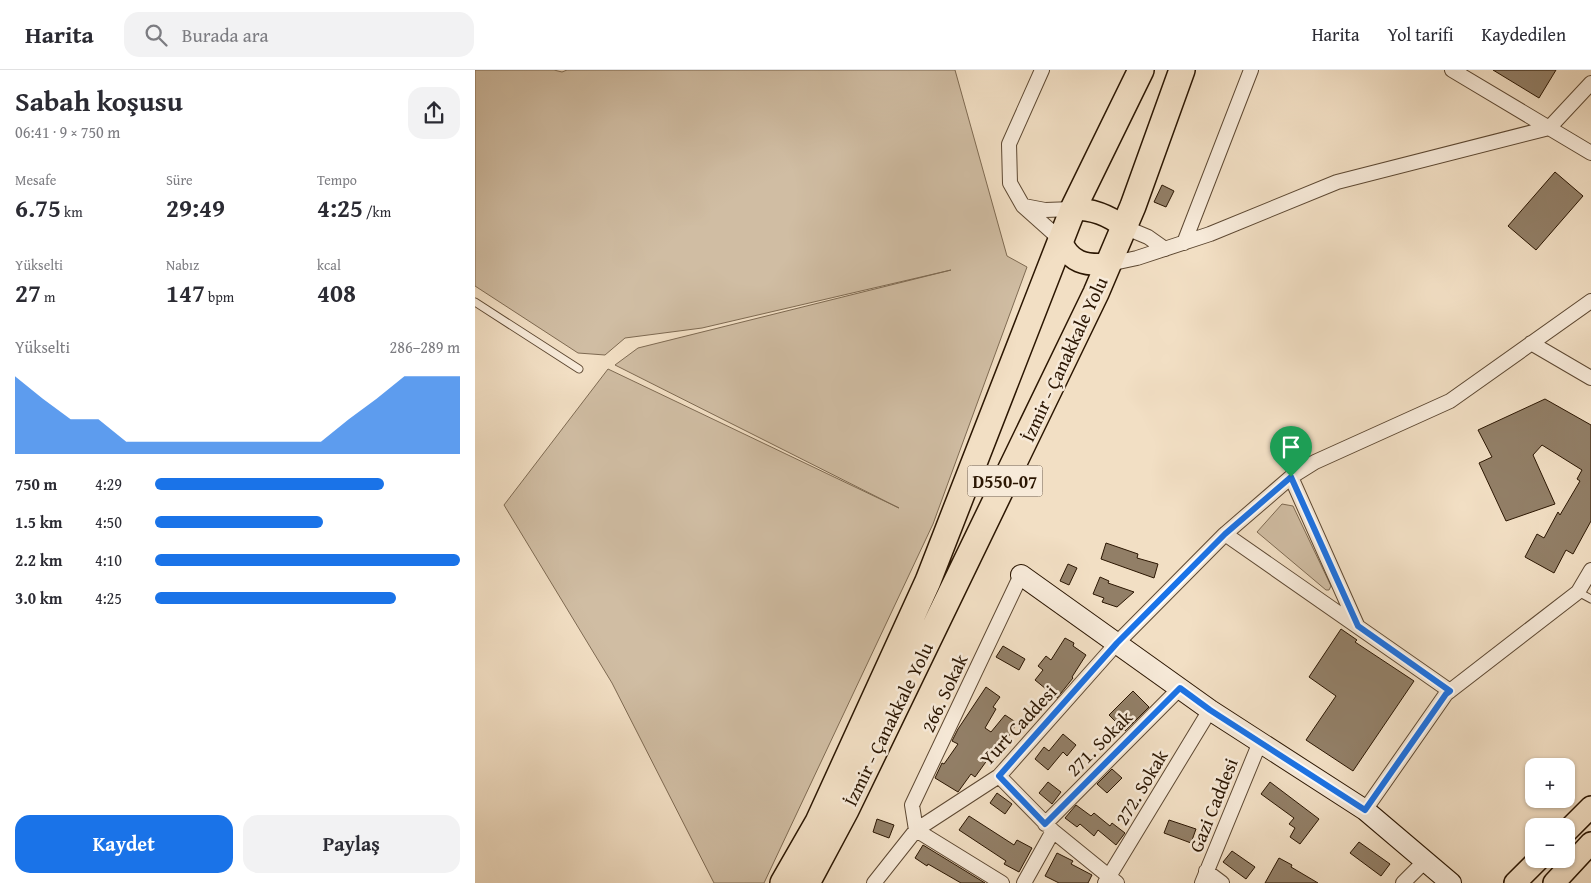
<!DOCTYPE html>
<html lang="tr">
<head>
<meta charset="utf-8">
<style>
	body { margin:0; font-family:"Gentium Book Plus",serif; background:#f2f2f3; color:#2b2b33; height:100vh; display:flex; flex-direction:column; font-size:19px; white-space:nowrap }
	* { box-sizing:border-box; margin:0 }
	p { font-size:16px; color:#7c7c81 }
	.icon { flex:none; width:28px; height:28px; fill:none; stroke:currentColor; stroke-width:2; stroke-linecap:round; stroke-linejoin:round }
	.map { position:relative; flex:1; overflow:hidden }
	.drawer { display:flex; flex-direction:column; background:#fff; width:475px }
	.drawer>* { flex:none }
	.fabs { position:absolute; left:1050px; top:688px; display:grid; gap:10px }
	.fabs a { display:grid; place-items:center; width:50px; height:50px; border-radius:10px; background:#fff; box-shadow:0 1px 4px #0004; font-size:25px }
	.pin { position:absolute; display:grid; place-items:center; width:42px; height:42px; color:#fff; margin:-51px -21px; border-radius:50% 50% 50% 0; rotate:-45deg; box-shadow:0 0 5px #0007 }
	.pin .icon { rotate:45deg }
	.round { display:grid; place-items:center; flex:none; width:52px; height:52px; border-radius:15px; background:#f2f2f3 }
	.headline { display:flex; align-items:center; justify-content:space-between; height:85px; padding:0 15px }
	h1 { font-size:28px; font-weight:600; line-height:38px }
	.metrics { display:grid; grid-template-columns:repeat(3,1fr); gap:8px; height:85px; padding:5px 15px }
	.metrics div { display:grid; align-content:center }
	.metrics b { font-size:25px; font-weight:600 }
	.metrics small { font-size:14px; font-weight:400 }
	.metrics p { font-size:14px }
	.chart { height:140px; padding:10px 15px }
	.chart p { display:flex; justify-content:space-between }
	.chart svg { width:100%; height:90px; margin-top:5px; fill:#1a73e8; opacity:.7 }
	.primary-button { display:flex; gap:10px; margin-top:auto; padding:10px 15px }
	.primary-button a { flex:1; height:58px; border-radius:15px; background:#1a73e8; color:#fff; font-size:20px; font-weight:600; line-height:58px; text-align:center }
	.primary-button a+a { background:#f2f2f3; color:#2b2b33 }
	ul { padding:0 15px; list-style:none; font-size:16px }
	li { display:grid; grid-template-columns:80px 60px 1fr; align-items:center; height:38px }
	li i { height:12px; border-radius:6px; background:#1a73e8 }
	header { display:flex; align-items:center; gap:30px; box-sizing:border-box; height:70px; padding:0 25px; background:#fff; border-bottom:1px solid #e1e1e2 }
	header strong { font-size:24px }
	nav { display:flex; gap:28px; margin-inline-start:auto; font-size:18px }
	.search { width:350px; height:45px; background:#f2f2f3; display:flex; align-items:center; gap:12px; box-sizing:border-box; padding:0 18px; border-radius:15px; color:#7c7c81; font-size:19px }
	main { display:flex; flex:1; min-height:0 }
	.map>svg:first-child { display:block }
	.green { fill:#d0bda3; stroke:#7e6a52 }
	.building { fill:#927f67; stroke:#2b1602 }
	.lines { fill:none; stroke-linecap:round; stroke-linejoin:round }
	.lane-casing { stroke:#5d4832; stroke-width:9 }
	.street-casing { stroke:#5d4832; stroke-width:16 }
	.secondary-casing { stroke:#2b1602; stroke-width:22 }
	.primary-casing { stroke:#2b1602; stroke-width:24 }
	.highway-casing { stroke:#2b1602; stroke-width:28 }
	.lane { stroke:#f7ead9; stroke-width:7 }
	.street { stroke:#f7ead9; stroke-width:14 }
	.secondary { stroke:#f7ead9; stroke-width:20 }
	.primary { stroke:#f2dfc4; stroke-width:21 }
	.highway { stroke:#f2dfc4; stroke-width:25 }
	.route-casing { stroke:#fff; stroke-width:10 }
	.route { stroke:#1a73e8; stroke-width:6 }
	.labels { text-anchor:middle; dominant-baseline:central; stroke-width:5; stroke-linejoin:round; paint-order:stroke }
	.shield { fill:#f7ead9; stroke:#685642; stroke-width:1 }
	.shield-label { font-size:18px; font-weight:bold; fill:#2b1602 }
	.street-label { font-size:19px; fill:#2b1602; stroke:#f7ead9 }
</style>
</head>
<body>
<header>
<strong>Harita</strong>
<div class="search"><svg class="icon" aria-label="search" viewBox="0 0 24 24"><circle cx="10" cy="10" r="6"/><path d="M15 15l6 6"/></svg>Burada ara</div>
<nav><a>Harita</a><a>Yol tarifi</a><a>Kaydedilen</a></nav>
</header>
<main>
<section class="drawer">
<div class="headline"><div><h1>Sabah koşusu</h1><p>06:41 · 9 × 750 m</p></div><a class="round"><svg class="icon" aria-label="share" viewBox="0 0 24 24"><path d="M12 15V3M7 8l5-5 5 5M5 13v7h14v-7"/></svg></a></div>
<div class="metrics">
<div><p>Mesafe</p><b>6.75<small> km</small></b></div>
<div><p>Süre</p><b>29:49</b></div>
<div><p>Tempo</p><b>4:25<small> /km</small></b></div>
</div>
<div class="metrics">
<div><p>Yükselti</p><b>27<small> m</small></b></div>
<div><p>Nabız</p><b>147<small> bpm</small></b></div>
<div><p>kcal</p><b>408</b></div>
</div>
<div class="chart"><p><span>Yükselti</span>286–289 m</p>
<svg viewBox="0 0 160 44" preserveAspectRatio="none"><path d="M0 44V6L10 17L20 27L30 27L40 38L50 38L60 38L70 38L80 38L90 38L100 38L110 38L120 27L130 17L140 6L150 6L160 6V44z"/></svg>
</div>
<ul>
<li><b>750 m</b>4:29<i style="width:75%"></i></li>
<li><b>1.5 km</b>4:50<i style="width:55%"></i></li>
<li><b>2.2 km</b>4:10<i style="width:100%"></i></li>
<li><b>3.0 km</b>4:25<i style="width:79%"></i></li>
</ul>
<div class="primary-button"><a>Kaydet</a><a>Paylaş</a></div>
</section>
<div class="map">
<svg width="1116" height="813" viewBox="0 0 1116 813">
	<rect width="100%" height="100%" fill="#f2dfc4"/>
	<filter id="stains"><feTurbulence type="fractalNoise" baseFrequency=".004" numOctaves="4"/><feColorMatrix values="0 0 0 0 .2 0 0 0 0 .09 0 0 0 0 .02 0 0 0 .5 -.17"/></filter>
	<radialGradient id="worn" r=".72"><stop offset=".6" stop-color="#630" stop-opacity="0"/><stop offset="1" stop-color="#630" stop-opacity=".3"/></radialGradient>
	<!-- green -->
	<path class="green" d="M0,0H79L87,2L92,0H480L532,186L552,197L458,454L289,813H239L137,613L29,435L133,299L424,438L140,295L163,278L476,200L227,258L150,268L130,285L103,283L0,216Z
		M807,434L818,436L856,516L854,520H851L782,462Z"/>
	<!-- building -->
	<path class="building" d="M1018,0H1081L1064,28Z
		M1080,102L1108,126L1061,180L1033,156Z
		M687,115L699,121L691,137L679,132Z
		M1070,329L1116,355V451L1098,484L1091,480L1079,503L1050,487L1062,464L1069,468L1083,442L1085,445L1105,411L1102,409L1107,400L1067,375L1058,385L1080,434L1031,451L1004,393L1017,387L1003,360Z
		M631,473L663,484L662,488L683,494L679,508L626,489Z
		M593,494L602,498L594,515L585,511Z
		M625,507L634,511L633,513L659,522L642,537L627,532L629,528L618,524Z
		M866,559L882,570L880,572L939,611L878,701L831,670L861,626L834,607Z
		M590,568L599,573L598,576L611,585L597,607L598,608L582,628L560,610L568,600L563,596L571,586L576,590Z
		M528,576L550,589L544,600L521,587Z
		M511,617L525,627L518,637L521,639L510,658L516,662L530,645L542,653L534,666L531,664L500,707L496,704L483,722L460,708L467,693L469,694L483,674L477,671L483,659Z
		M658,621L674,637L650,661L634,645Z
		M588,664L601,675L592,686L588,682L573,700L560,689L569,677L574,681Z
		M637,699L647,708L632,723L622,714Z
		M573,712L586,722L577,734L564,723Z
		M795,712L844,749L825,774L815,767L820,758L814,754L819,748L786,724Z
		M522,723L537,734L530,744L515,733Z
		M601,735L616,746L619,743L635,756L637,753L650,763L641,775L623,760L619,766L605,754L602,757L590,748Z
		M494,746L539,775L542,770L557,778L544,802L529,794L531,791L484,760Z
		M402,749L419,755L414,768L398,762Z
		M694,750L721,759L716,773L689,763Z
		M884,772L915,794L906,806L875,783Z
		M448,775L510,813H486L453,794L452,796L440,788Z
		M757,781L780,797L771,809L748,792Z
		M582,783L598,791L596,794L617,805L613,813H584L570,806Z
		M804,788L817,795L816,797L843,813H790Z"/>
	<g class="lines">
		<!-- lane casing -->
		<g class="lane-casing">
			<path id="lane" d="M0,232L104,299
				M1103,522L1116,529"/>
		</g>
		<!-- street casing -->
		<g class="street-casing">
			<path id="street" d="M567,0L534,74L535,113L548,136L585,169
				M977,0L1116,83
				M549,136L570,140L598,139
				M649,157L673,167L690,179
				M709,173L776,0
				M634,194L662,188L735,164L862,112L1074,58L1116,13
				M1056,273L1116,308
				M816,407L882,555
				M750,464L975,621
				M524,706L578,761L642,813
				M890,740L971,624L1103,522L1116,500
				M570,754L705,618
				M731,801L747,813
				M399,813L441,760L524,706L642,573L750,464L816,407L840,392L975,331L1116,231
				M527,813L441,760L437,735L546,505
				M549,813L578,761
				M630,813L735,640
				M727,813L785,672
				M928,813L950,791"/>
		</g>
		<!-- secondary casing -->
		<g class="secondary-casing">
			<path id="secondary" d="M546,505L735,640L890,740L976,813"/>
		</g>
		<!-- primary casing -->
		<g class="primary-casing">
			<path id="primary" d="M598,139C618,139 633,145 649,157
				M585,169C595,193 610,196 634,194
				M1091,762L1116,737
				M1040,813L1064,789
				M1079,813L1116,773"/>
		</g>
		<!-- highway casing -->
		<g class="highway-casing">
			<path id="highway" d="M308,813L343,752L453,511L598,139L666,0
				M332,813L371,740L621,223L658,136L707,0"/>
		</g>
		<!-- lane -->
		<use href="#lane" class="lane"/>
		<!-- street -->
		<use href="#street" class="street"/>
		<!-- secondary -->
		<use href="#secondary" class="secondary"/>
		<!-- primary -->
		<use href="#primary" class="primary"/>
		<!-- highway -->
		<use href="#highway" class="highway"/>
	</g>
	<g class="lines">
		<!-- route casing -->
		<g class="route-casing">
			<path id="route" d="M816,407L883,556L975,621L971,624L890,740L735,640L705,618L570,754L524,706L642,573L750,464Z"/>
		</g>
		<!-- route -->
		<use href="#route" class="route"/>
	</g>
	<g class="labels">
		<!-- shield labels -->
		<rect class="shield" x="492.5" y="395.5" width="75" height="31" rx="4"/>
		<g class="shield-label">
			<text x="530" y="411">D550-07</text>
		</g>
		<!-- street labels -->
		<g class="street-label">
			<text transform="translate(589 289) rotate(-65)">İzmir - Çanakkale Yolu</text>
			<text transform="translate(469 623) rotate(-65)">266. Sokak</text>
			<text transform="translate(413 654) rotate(-64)">İzmir - Çanakkale Yolu</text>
			<text transform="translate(543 655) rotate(-47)">Yurt Caddesi</text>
			<text transform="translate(624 673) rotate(-45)">271. Sokak</text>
			<text transform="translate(666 717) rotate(-59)">272. Sokak</text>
			<text transform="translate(738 735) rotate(-68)">Gazi Caddesi</text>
		</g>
	</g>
	<rect width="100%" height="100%" filter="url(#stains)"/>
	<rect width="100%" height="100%" fill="url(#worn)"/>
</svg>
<div class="fabs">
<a>+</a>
<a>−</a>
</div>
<div class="pin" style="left:816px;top:407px;background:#1e9e55"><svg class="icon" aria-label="arrive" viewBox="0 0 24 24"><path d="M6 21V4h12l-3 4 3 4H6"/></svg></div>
</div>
</main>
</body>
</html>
